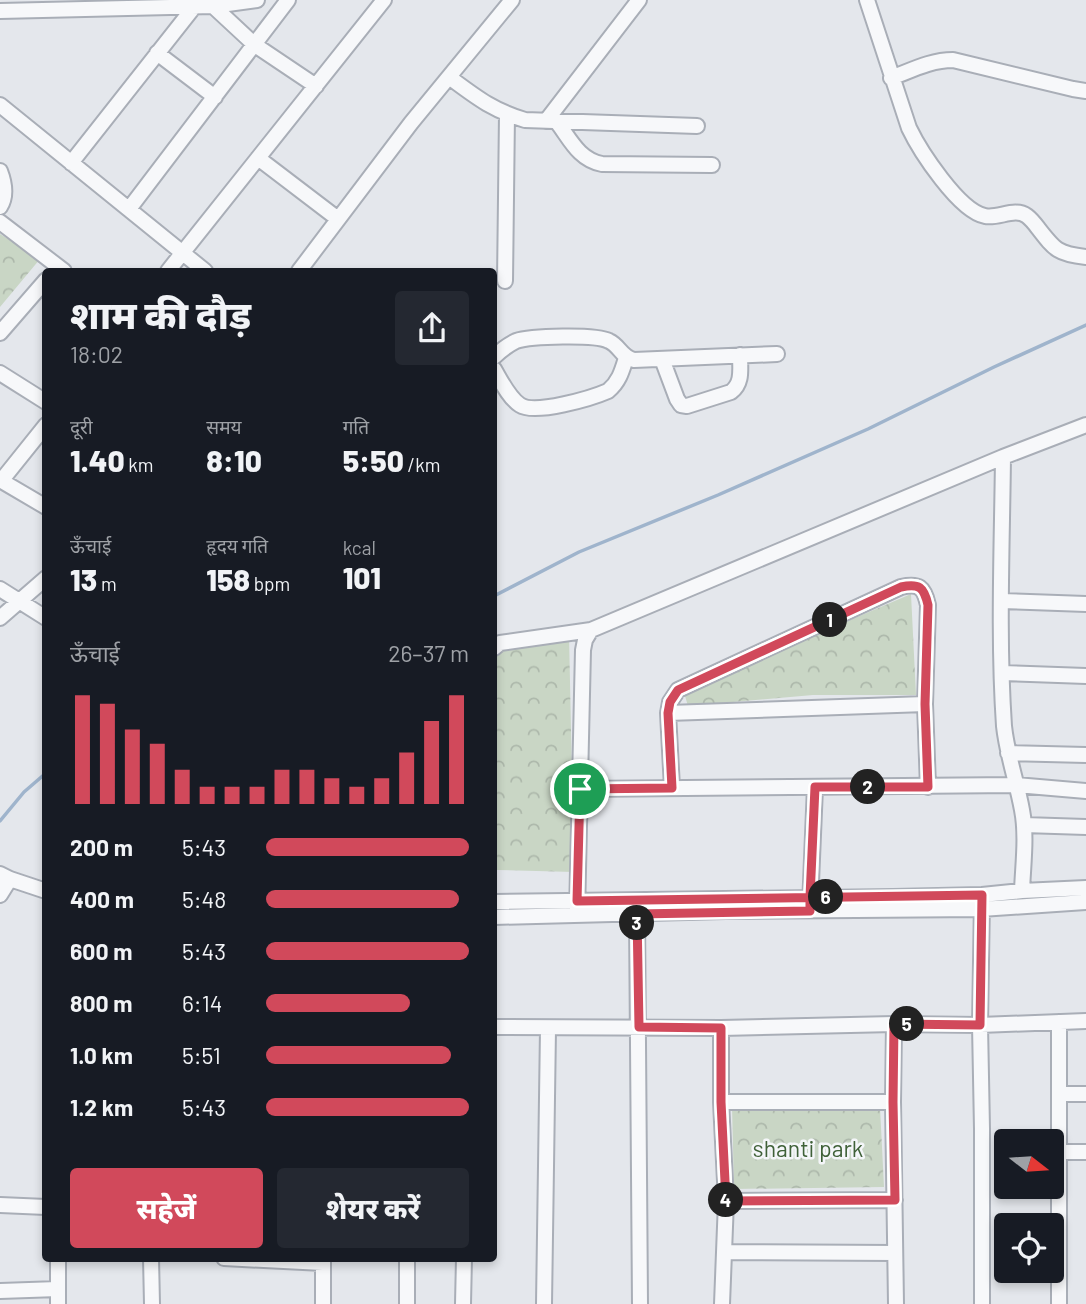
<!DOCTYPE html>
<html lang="hi">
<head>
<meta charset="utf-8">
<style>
	body { margin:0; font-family:Barlow,"Noto Sans Devanagari",sans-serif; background:#242831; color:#f1f3f6; height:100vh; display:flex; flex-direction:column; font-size:26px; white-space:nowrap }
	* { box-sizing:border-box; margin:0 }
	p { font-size:23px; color:#9ea1a6 }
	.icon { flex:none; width:38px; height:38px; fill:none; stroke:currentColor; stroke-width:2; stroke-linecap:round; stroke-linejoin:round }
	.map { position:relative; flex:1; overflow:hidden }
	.details { position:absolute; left:42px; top:268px; width:455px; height:994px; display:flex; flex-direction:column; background:#171b24; border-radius:7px; box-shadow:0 4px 10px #0003 }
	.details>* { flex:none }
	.needle { width:46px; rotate:107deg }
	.fabs { position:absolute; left:994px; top:1129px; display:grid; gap:14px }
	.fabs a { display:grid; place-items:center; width:70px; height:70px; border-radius:7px; background:#171b24; box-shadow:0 4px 10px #0003; font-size:35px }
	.pin { position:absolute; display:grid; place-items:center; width:60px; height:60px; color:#fff; margin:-30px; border:4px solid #fff; border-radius:50%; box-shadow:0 2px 7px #0007 }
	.km { position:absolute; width:35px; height:35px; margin:-18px; border-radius:50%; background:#222; color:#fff; font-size:19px; line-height:35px; text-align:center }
	.round { display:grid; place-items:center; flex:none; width:74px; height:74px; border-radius:7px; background:#242831 }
	.head { display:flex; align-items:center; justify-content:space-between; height:119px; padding:0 28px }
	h1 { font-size:38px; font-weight:800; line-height:52px }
	.metrics { display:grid; grid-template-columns:repeat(3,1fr); gap:10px; height:119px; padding:7px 28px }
	.metrics div { display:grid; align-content:center }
	.metrics b { font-size:30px; font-weight:800 }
	.metrics small { font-size:19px; font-weight:400 }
	.metrics p { font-size:19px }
	.chart { height:196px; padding:14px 28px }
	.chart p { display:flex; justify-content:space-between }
	.chart svg { width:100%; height:126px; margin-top:7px; stroke:#d1495b; stroke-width:6 }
	.button { display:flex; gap:14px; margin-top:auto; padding:14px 28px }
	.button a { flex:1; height:80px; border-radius:7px; background:#d1495b; color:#fff; font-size:28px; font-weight:800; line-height:80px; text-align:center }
	.button a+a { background:#242831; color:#f1f3f6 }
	ul { padding:0 28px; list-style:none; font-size:23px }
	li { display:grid; grid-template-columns:112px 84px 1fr; align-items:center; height:52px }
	li i { height:18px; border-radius:9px; background:#d1495b }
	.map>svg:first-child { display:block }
	.forest { fill:url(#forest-crowns) }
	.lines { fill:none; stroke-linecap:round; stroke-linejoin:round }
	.stream { stroke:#9fb4cc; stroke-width:3.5 }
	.minor-casing { stroke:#a9aeb7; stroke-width:18 }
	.minor { stroke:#f7f8fa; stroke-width:14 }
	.route-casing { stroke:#fff; stroke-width:14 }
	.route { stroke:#d1495b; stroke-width:9 }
	.labels { text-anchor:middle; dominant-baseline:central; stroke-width:5; stroke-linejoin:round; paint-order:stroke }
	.park-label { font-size:23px; fill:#3f6138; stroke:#f4f6f9 }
</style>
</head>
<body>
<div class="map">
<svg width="1086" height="1304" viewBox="0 0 1086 1304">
	<defs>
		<pattern id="forest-crowns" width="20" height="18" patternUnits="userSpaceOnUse" patternTransform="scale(1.75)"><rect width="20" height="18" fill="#c9d6c5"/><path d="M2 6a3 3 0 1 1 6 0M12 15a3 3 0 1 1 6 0" fill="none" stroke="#adb8ab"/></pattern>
	</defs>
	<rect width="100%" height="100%" fill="#e4e7ec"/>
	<!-- forest -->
	<path class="forest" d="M0,234L40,259L0,307Z
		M911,594L916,695H813L688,706L685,696L694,687Z
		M569,634L574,872L497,870L495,638Z
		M732,1106L880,1107L884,1187L734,1189Z"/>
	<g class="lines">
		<!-- stream -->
		<path class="stream" d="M494,596L579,552L718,495L868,429L994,367L1086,325
			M0,821L24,792L46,773"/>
		<!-- minor casing -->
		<g class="minor-casing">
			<path id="minor" d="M867,0L909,128C920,151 959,211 985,216C998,219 1015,207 1027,216C1031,219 1035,224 1038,228C1055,250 1058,254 1086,257
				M213,6L255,45L316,86
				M0,11L213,6L257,0
				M157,53L215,97
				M449,77C476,97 492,110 525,120L697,126
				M891,78C912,70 931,60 953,60L1073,89L1086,91
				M0,105L205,271
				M546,121L639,0
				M557,122C570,139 579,160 602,164L712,165
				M258,158L338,219
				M71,163L194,7
				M0,171C5,184 7,196 0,207
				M129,209L288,0
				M0,222L64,271
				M168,271L384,0
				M299,271L411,123L512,0
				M505,281L507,114
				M0,333L46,280
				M494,357C500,351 508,345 516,341C530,336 596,334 609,341C620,346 621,357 634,360L777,354
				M662,359L677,399L681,405L687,406L731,392C743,383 740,369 740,355
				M494,369C501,381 509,398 520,405C535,415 592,398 608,391C619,382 622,371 626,358
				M0,373L46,402
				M1003,457C1002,547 998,637 1004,726C1007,755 1017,782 1022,810C1027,836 1023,864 1022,891
				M0,480L46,507
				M1,481L46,425
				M0,589L46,618
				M1001,601L1086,604
				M0,618L46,578
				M494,648L500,643L591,630
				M1002,673L1086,676
				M668,713L925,704
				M1008,753L1086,755
				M672,788L668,713L670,702L678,690L901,587C919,583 924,587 928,605L925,704L928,787
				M580,789L1016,785L1086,791
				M1024,825L1086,827
				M0,874L10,879L46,891
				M0,895L10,879
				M982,899L980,1025L982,1129V1304
				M494,902L893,897L982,895L1022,891L1086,888
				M810,906L815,787
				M577,914L583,650L585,640L591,630L1003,457L1086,425
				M637,914L640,1304
				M494,917L726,911L981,909L1086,902
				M1059,1022V1304
				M894,1024L893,1102L896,1304
				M494,1027L721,1028L894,1024L980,1025L1086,1021
				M721,1028V1102L726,1201L722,1304
				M1059,1094H1086
				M721,1102H893
				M1058,1152H1086
				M726,1201L895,1200
				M0,1205L46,1207
				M725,1252L895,1253
				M151,1258L152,1304
				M224,1258L323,1263
				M0,1291L58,1289
				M58,1304V1258
				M323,1304V1258
				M407,1304V1258
				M463,1304L464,1258
				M544,1304L548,1029"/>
		</g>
		<!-- minor -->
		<use href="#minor" class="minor"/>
	</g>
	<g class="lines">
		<!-- route casing -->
		<g class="route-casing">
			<path id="route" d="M580,789L672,788L668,713L670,702L678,690L901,587C919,583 924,587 928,605L925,704L928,787H815L810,897V911L637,914L639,1027L721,1028V1102L726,1201L895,1200L893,1102L894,1024L980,1025L982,895C847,898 712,900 577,901L580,789"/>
		</g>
		<!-- route -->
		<use href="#route" class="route"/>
	</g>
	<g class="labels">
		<!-- park labels -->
		<g class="park-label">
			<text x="808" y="1148">shanti park</text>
		</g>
	</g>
</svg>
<div class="fabs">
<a><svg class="needle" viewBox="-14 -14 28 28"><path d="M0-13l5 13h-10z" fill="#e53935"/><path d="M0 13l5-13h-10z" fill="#9ea1a6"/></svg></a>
<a><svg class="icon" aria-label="locate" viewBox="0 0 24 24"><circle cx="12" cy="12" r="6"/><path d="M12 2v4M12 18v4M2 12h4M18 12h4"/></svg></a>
</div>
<div class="pin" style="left:580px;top:789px;background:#1e9e55"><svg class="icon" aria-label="arrive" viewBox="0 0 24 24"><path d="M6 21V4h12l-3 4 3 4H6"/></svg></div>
<b class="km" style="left:830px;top:620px">1</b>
<b class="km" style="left:868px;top:787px">2</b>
<b class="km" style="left:637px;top:923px">3</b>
<b class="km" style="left:726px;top:1200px">4</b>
<b class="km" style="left:907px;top:1024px">5</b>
<b class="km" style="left:826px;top:897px">6</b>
<section class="details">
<div class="head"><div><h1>शाम की दौड़</h1><p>18:02</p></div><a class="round"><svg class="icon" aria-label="share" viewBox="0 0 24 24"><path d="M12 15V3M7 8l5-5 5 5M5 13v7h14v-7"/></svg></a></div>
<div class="metrics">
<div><p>दूरी</p><b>1.40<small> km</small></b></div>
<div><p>समय</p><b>8:10</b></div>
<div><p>गति</p><b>5:50<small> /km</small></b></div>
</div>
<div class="metrics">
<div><p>ऊँचाई</p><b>13<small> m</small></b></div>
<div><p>हृदय गति</p><b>158<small> bpm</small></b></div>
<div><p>kcal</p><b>101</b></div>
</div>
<div class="chart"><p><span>ऊँचाई</span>26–37 m</p>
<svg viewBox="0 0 160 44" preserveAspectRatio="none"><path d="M5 44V6M15 44V9M25 44V18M35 44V23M45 44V32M55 44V38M65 44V38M75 44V38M85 44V32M95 44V32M105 44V35M115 44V38M125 44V35M135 44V26M145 44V15M155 44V6"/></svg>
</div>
<ul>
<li><b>200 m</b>5:43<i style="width:100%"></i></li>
<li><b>400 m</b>5:48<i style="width:95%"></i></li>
<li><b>600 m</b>5:43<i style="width:100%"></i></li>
<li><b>800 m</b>6:14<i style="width:71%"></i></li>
<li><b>1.0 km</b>5:51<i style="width:91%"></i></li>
<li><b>1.2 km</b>5:43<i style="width:100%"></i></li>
</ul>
<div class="button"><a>सहेजें</a><a>शेयर करें</a></div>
</section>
</div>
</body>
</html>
